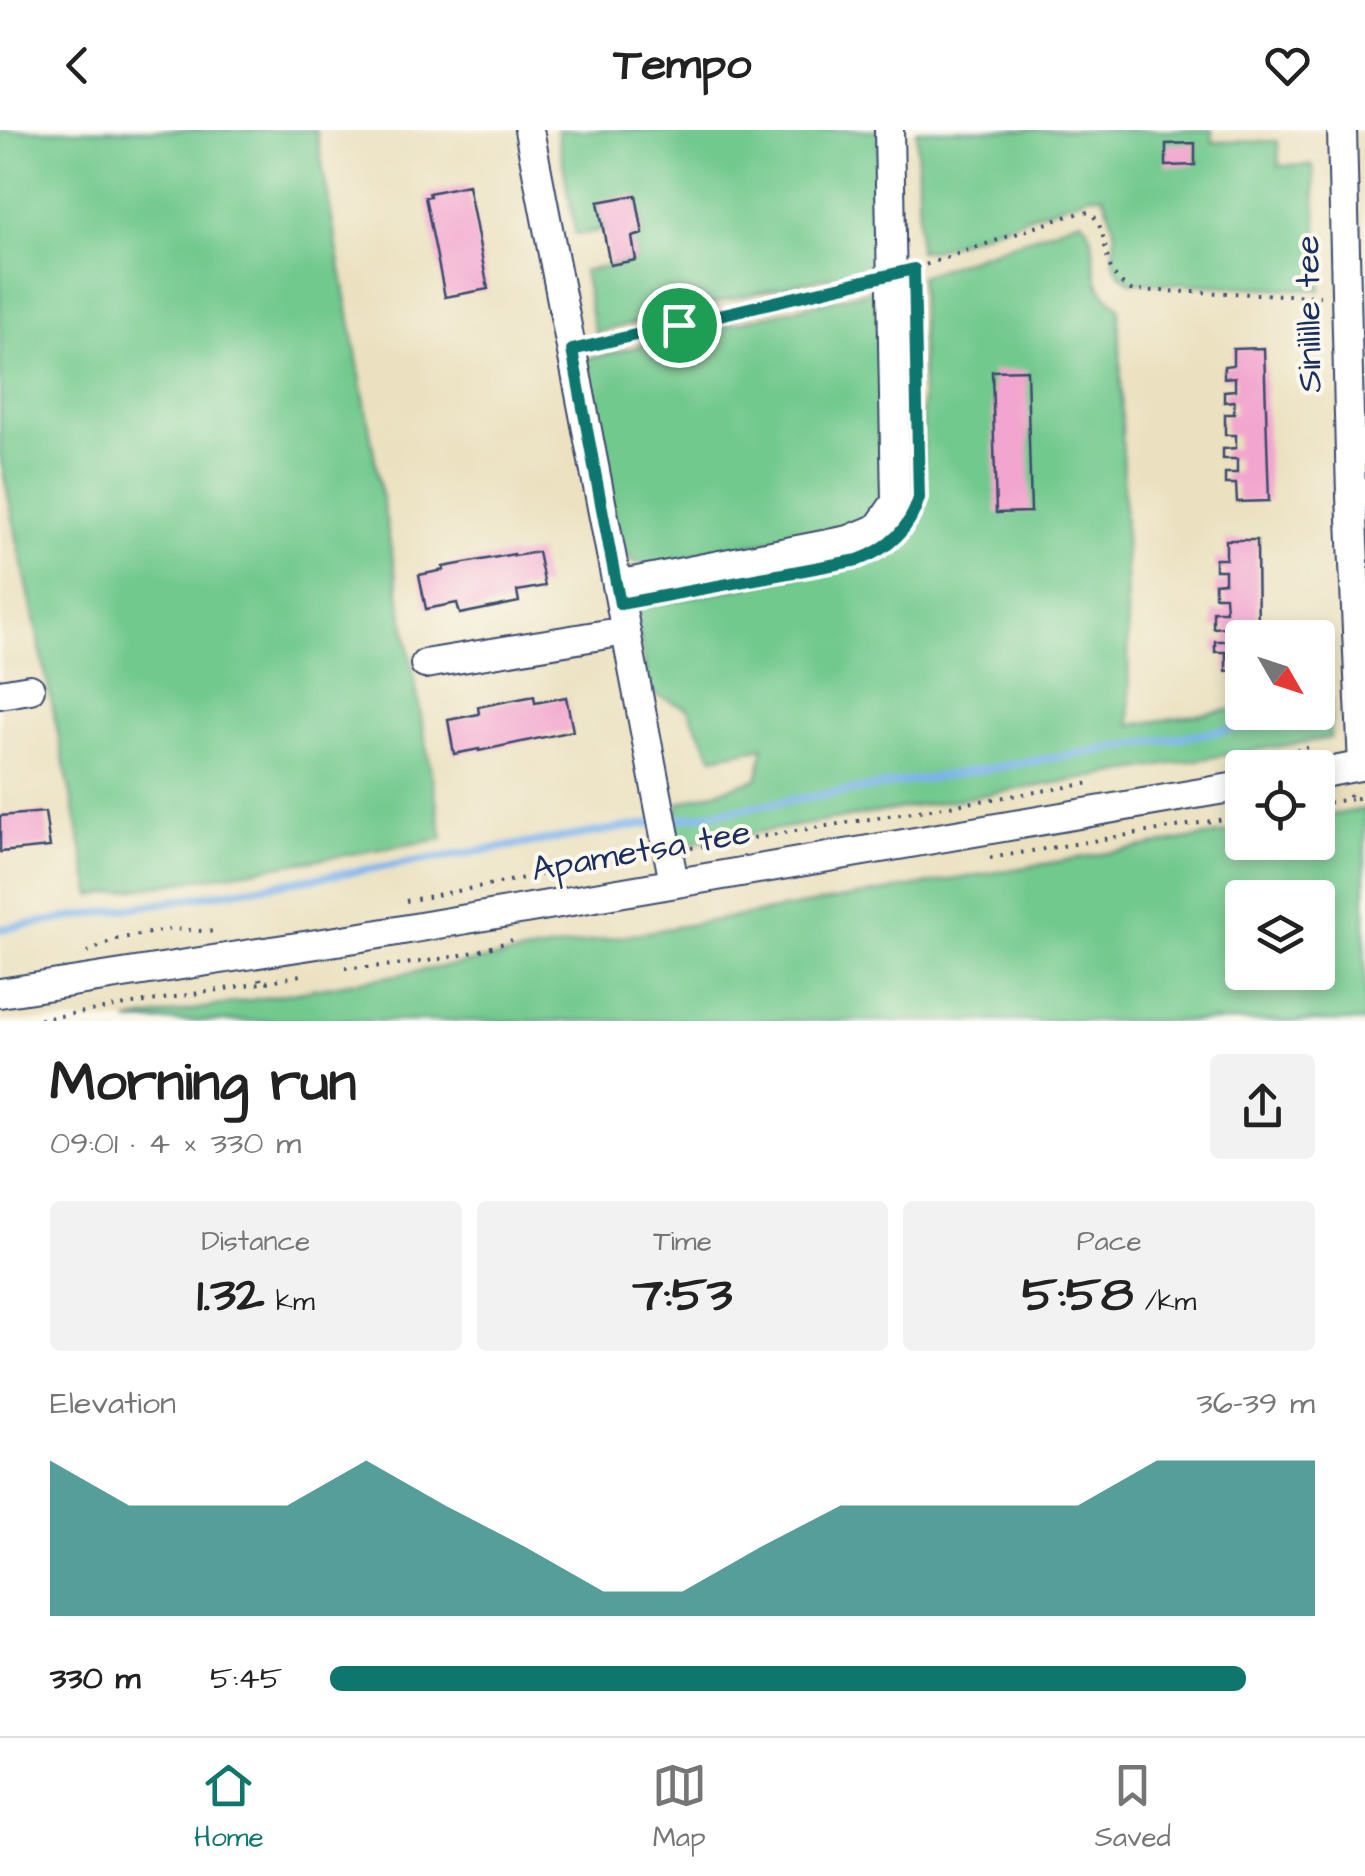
<!DOCTYPE html>
<html lang="en">
<head>
<meta charset="utf-8">
<style>
	body { margin:0; font-family:"Architects Daughter",sans-serif; background:#f2f2f2; color:#222; height:100vh; display:flex; flex-direction:column; font-size:38px; white-space:nowrap }
	* { box-sizing:border-box; margin:0 }
	p { font-size:32px; color:#767676 }
	.icon { flex:none; width:55px; height:55px; fill:none; stroke:currentColor; stroke-width:2; stroke-linecap:round; stroke-linejoin:round }
	.map { position:relative; height:891px; overflow:hidden }
	.panel { display:flex; flex-direction:column; background:#fff; flex:1 }
	.panel>* { flex:none }
	.needle { width:65px; rotate:129deg }
	.buttons { position:absolute; left:1225px; top:490px; display:grid; gap:20px }
	.buttons a { display:grid; place-items:center; width:110px; height:110px; border-radius:10px; background:#fff; box-shadow:0 5px 15px #0003; font-size:50px }
	.pin { position:absolute; display:grid; place-items:center; width:85px; height:85px; color:#fff; margin:-42px; border:5px solid #fff; border-radius:50%; box-shadow:0 2px 10px #0007 }
	.round { display:grid; place-items:center; flex:none; width:105px; height:105px; border-radius:10px; background:#f2f2f2 }
	.overview { display:flex; align-items:center; justify-content:space-between; height:170px; padding:0 50px }
	h1 { font-size:55px; font-weight:700; line-height:75px }
	.stats { display:grid; grid-template-columns:repeat(3,1fr); gap:15px; height:170px; padding:10px 50px }
	.stats div { display:grid; align-content:center; border-radius:10px; background:#f2f2f2; text-align:center }
	.stats b { font-size:50px; font-weight:700 }
	.stats small { font-size:28px; font-weight:400 }
	.stats p { font-size:28px }
	.chart { height:280px; padding:20px 50px }
	.chart p { display:flex; justify-content:space-between }
	.chart svg { width:100%; height:180px; margin-top:10px; fill:#0f766e; opacity:.7 }
	ul { padding:0 50px; list-style:none; font-size:32px }
	li { display:grid; grid-template-columns:160px 120px 1fr; align-items:center; height:75px }
	li i { height:25px; border-radius:12px; background:#0f766e }
	header { display:flex; justify-content:space-between; align-items:center; height:130px; padding:0 50px; background:#fff; font-size:45px; font-weight:700 }
	.dock { display:flex; justify-content:space-around; align-items:center; height:140px; border-top:2px solid #e0e0e0; background:#fff; font-size:28px; color:#767676 }
	.dock a { display:grid; justify-items:center; gap:5px }
	.dock .current { color:#0f766e }
	.map>svg:first-child { display:block }
	.green { fill:#72c98e; stroke:#467c76; stroke-width:2.5; fill-rule:evenodd }
	.lines { fill:none; stroke-linecap:round; stroke-linejoin:round }
	.stream { stroke:#7cb3eb; stroke-width:8 }
	.building { fill:#f2a5ce }
	.minor-casing { stroke:#3a4a6d; stroke-width:32 }
	.path { stroke:#3a4a6d; stroke-width:4; stroke-dasharray:2.5 8; stroke-linecap:butt }
	.minor { stroke:#fff; stroke-width:28 }
	.route-casing { stroke:#fff; stroke-width:20 }
	.route { stroke:#0f766e; stroke-width:12 }
	.labels { text-anchor:middle; dominant-baseline:central; stroke-width:8; stroke-linejoin:round; paint-order:stroke }
	.street-label { font-size:35px; fill:#1b2f5e; stroke:#fbf7ec }
</style>
</head>
<body>
<header><svg class="icon" aria-label="back" viewBox="0 0 24 24"><path d="M15 5l-7 7 7 7"/></svg>Tempo<svg class="icon" aria-label="heart" viewBox="0 0 24 24"><path d="M12 20l-8-8c-3-5 5-10 8-4 3-6 11-1 8 4z"/></svg></header>
<div class="map">
<svg width="1365" height="891" viewBox="0 0 1365 891">
	<rect width="100%" height="100%" fill="#fbf7ec"/>
	<filter id="ink" filterUnits="userSpaceOnUse"><feTurbulence type="fractalNoise" baseFrequency=".01" numOctaves="2"/><feDisplacementMap in="SourceGraphic" scale="20" xChannelSelector="R" yChannelSelector="G"/><feConvolveMatrix kernelMatrix="1 2 1 2 8 2 1 2 1" color-interpolation-filters="sRGB"/></filter>
	<filter id="wash" filterUnits="userSpaceOnUse"><feTurbulence type="fractalNoise" baseFrequency=".0048" numOctaves="4" result="noise"/><feDisplacementMap in="SourceGraphic" scale="40" xChannelSelector="R" yChannelSelector="G"/><feGaussianBlur stdDeviation="2.25" result="paint"/><feColorMatrix in="noise" values="0 0 0 0 0 0 0 0 0 0 0 0 0 0 0 0 0 1.4 0 .05"/><feComposite in="paint" operator="in"/></filter>
	<g filter="url(#wash)">
		<rect width="100%" height="100%" fill="#ebe1c0"/>
		<!-- green -->
		<path class="green" d="M0,0H316L443,709L92,766L0,326Z
			M557,0H878L881,135L730,169L595,203L583,141L636,130L632,107L643,104L636,66L598,72L603,100L576,105Z
			M917,0H1212L1213,12L1278,11L1279,36L1313,35L1321,160L1131,152C1104,136 1118,123 1114,99C1112,88 1107,76 1103,65H1090L937,119L919,121Z
			M1081,90C1099,107 1090,131 1098,152C1102,163 1110,170 1119,177L1130,595L1242,578V582H1318V565L1325,564L1331,569L1330,608L680,715L673,697L679,673L757,649L764,617L713,627L687,578L649,562L636,486L643,477L873,431C902,414 910,407 924,375L920,146Z
			M882,158L887,348L879,370L859,392L650,437L631,430L618,415L586,229Z
			M1365,679V891H128L1242,700V712H1318V687ZM1242,768H1318V842H1242Z"/>
		<g class="lines">
			<!-- stream -->
			<path class="stream" d="M0,799L1311,586"/>
		</g>
		<g id="blocks">
			<!-- building -->
			<path class="building" d="M1195,13V35L1166,36V14Z
				M468,55L488,159L445,167L425,67L430,66L429,63Z
				M636,65L643,104L632,107L636,130L610,135L598,72Z
				M1264,218L1269,371L1237,372L1236,354H1225V343H1237V329H1223V319L1236,318V305H1225V284H1234V271L1224,272V261L1235,260V247L1224,248V236L1233,235V219Z
				M1027,240L1031,382L996,383L992,241Z
				M1226,410H1257L1258,508H1242V540L1226,541V522H1215V511H1227L1226,497L1213,498V481H1226L1225,466H1215V453L1225,452V440H1215V429H1226Z
				M538,422L545,456L517,461L519,472L460,484L457,473L426,479L419,445L444,440L443,437L514,424V426Z
				M534,566L535,573L566,567L573,601L479,621V619L454,624L448,590L479,584L478,577Z
				M45,682L50,717L0,722V686Z"/>
		</g>
	</g>
	<g filter="url(#ink)">
		<use href="#blocks" fill-opacity="0" stroke="#3a4a6d" stroke-width="2.5"/>
		<g class="lines">
			<!-- minor casing -->
			<g class="minor-casing">
				<path id="minor" d="M529,0L617,455L849,410L878,398L896,372L889,0
					M1342,0L1351,366L1365,363
					M1351,366L1363,636
					M617,455L674,753
					M425,534L626,501
					M0,564L30,559
					M1318,644L1365,635
					M0,863L356,808L1242,656"/>
			</g>
			<!-- path -->
			<path class="path" d="M916,138L1071,85L1090,82C1114,106 1096,141 1131,160L1320,166
				M595,215L868,149
				M1244,629L1308,618
				M1349,664L1351,669L1365,667
				M1318,674L1351,669
				M691,718L1091,653
				M990,728L1242,686
				M406,771L642,725
				M87,822L117,809L171,799L219,802
				M345,838C400,836 460,830 512,810
				M260,848L261,853L306,844
				M29,891L261,853"/>
			<!-- minor -->
			<use href="#minor" class="minor"/>
		</g>
	</g>
	<g class="lines" filter="url(#ink)">
		<!-- route casing -->
		<g class="route-casing">
			<path id="route" d="M914,139L919,368C910,399 888,419 858,430L620,474L572,220Z"/>
		</g>
		<!-- route -->
		<use href="#route" class="route"/>
	</g>
	<g class="labels">
		<!-- street labels -->
		<g class="street-label">
			<text transform="translate(1309 184) rotate(-91)">Sinilille tee</text>
			<text transform="translate(641 721) rotate(-10)">Apametsa tee</text>
		</g>
	</g>
</svg>
<div class="buttons">
<a><svg class="needle" viewBox="-14 -14 28 28"><path d="M0-13l5 13h-10z" fill="#e53935"/><path d="M0 13l5-13h-10z" fill="#767676"/></svg></a>
<a><svg class="icon" aria-label="locate" viewBox="0 0 24 24"><circle cx="12" cy="12" r="6"/><path d="M12 2v4M12 18v4M2 12h4M18 12h4"/></svg></a>
<a><svg class="icon" aria-label="layers" viewBox="0 0 24 24"><path d="M12 4l9 5-9 5-9-5zM3 14l9 5 9-5"/></svg></a>
</div>
<div class="pin" style="left:679px;top:195px;background:#1e9e55"><svg class="icon" aria-label="arrive" viewBox="0 0 24 24"><path d="M6 21V4h12l-3 4 3 4H6"/></svg></div>
</div>
<section class="panel">
<div class="overview"><div><h1>Morning run</h1><p>09:01 · 4 × 330 m</p></div><a class="round"><svg class="icon" aria-label="share" viewBox="0 0 24 24"><path d="M12 15V3M7 8l5-5 5 5M5 13v7h14v-7"/></svg></a></div>
<div class="stats">
<div><p>Distance</p><b>1.32<small> km</small></b></div>
<div><p>Time</p><b>7:53</b></div>
<div><p>Pace</p><b>5:58<small> /km</small></b></div>
</div>
<div class="chart"><p><span>Elevation</span>36–39 m</p>
<svg viewBox="0 0 160 44" preserveAspectRatio="none"><path d="M0 44V6L10 17L20 17L30 17L40 6L50 17L60 27L70 38L80 38L90 27L100 17L110 17L120 17L130 17L140 6L150 6L160 6V44z"/></svg>
</div>
<ul>
<li><b>330 m</b>5:45<i style="width:93%"></i></li>
</ul>
</section>
<nav class="dock">
<a class="current"><svg class="icon" aria-label="home" viewBox="0 0 24 24"><path d="M3 11l9-7 9 7M6 9v11h12V9"/></svg>Home</a>
<a><svg class="icon" aria-label="map" viewBox="0 0 24 24"><path d="M3 6l6-2 6 2 6-2v14l-6 2-6-2-6 2zM9 4v14M15 6v14"/></svg>Map</a>
<a><svg class="icon" aria-label="saved" viewBox="0 0 24 24"><path d="M7 4h10v16l-5-4-5 4z"/></svg>Saved</a>
</nav>
</body>
</html>
